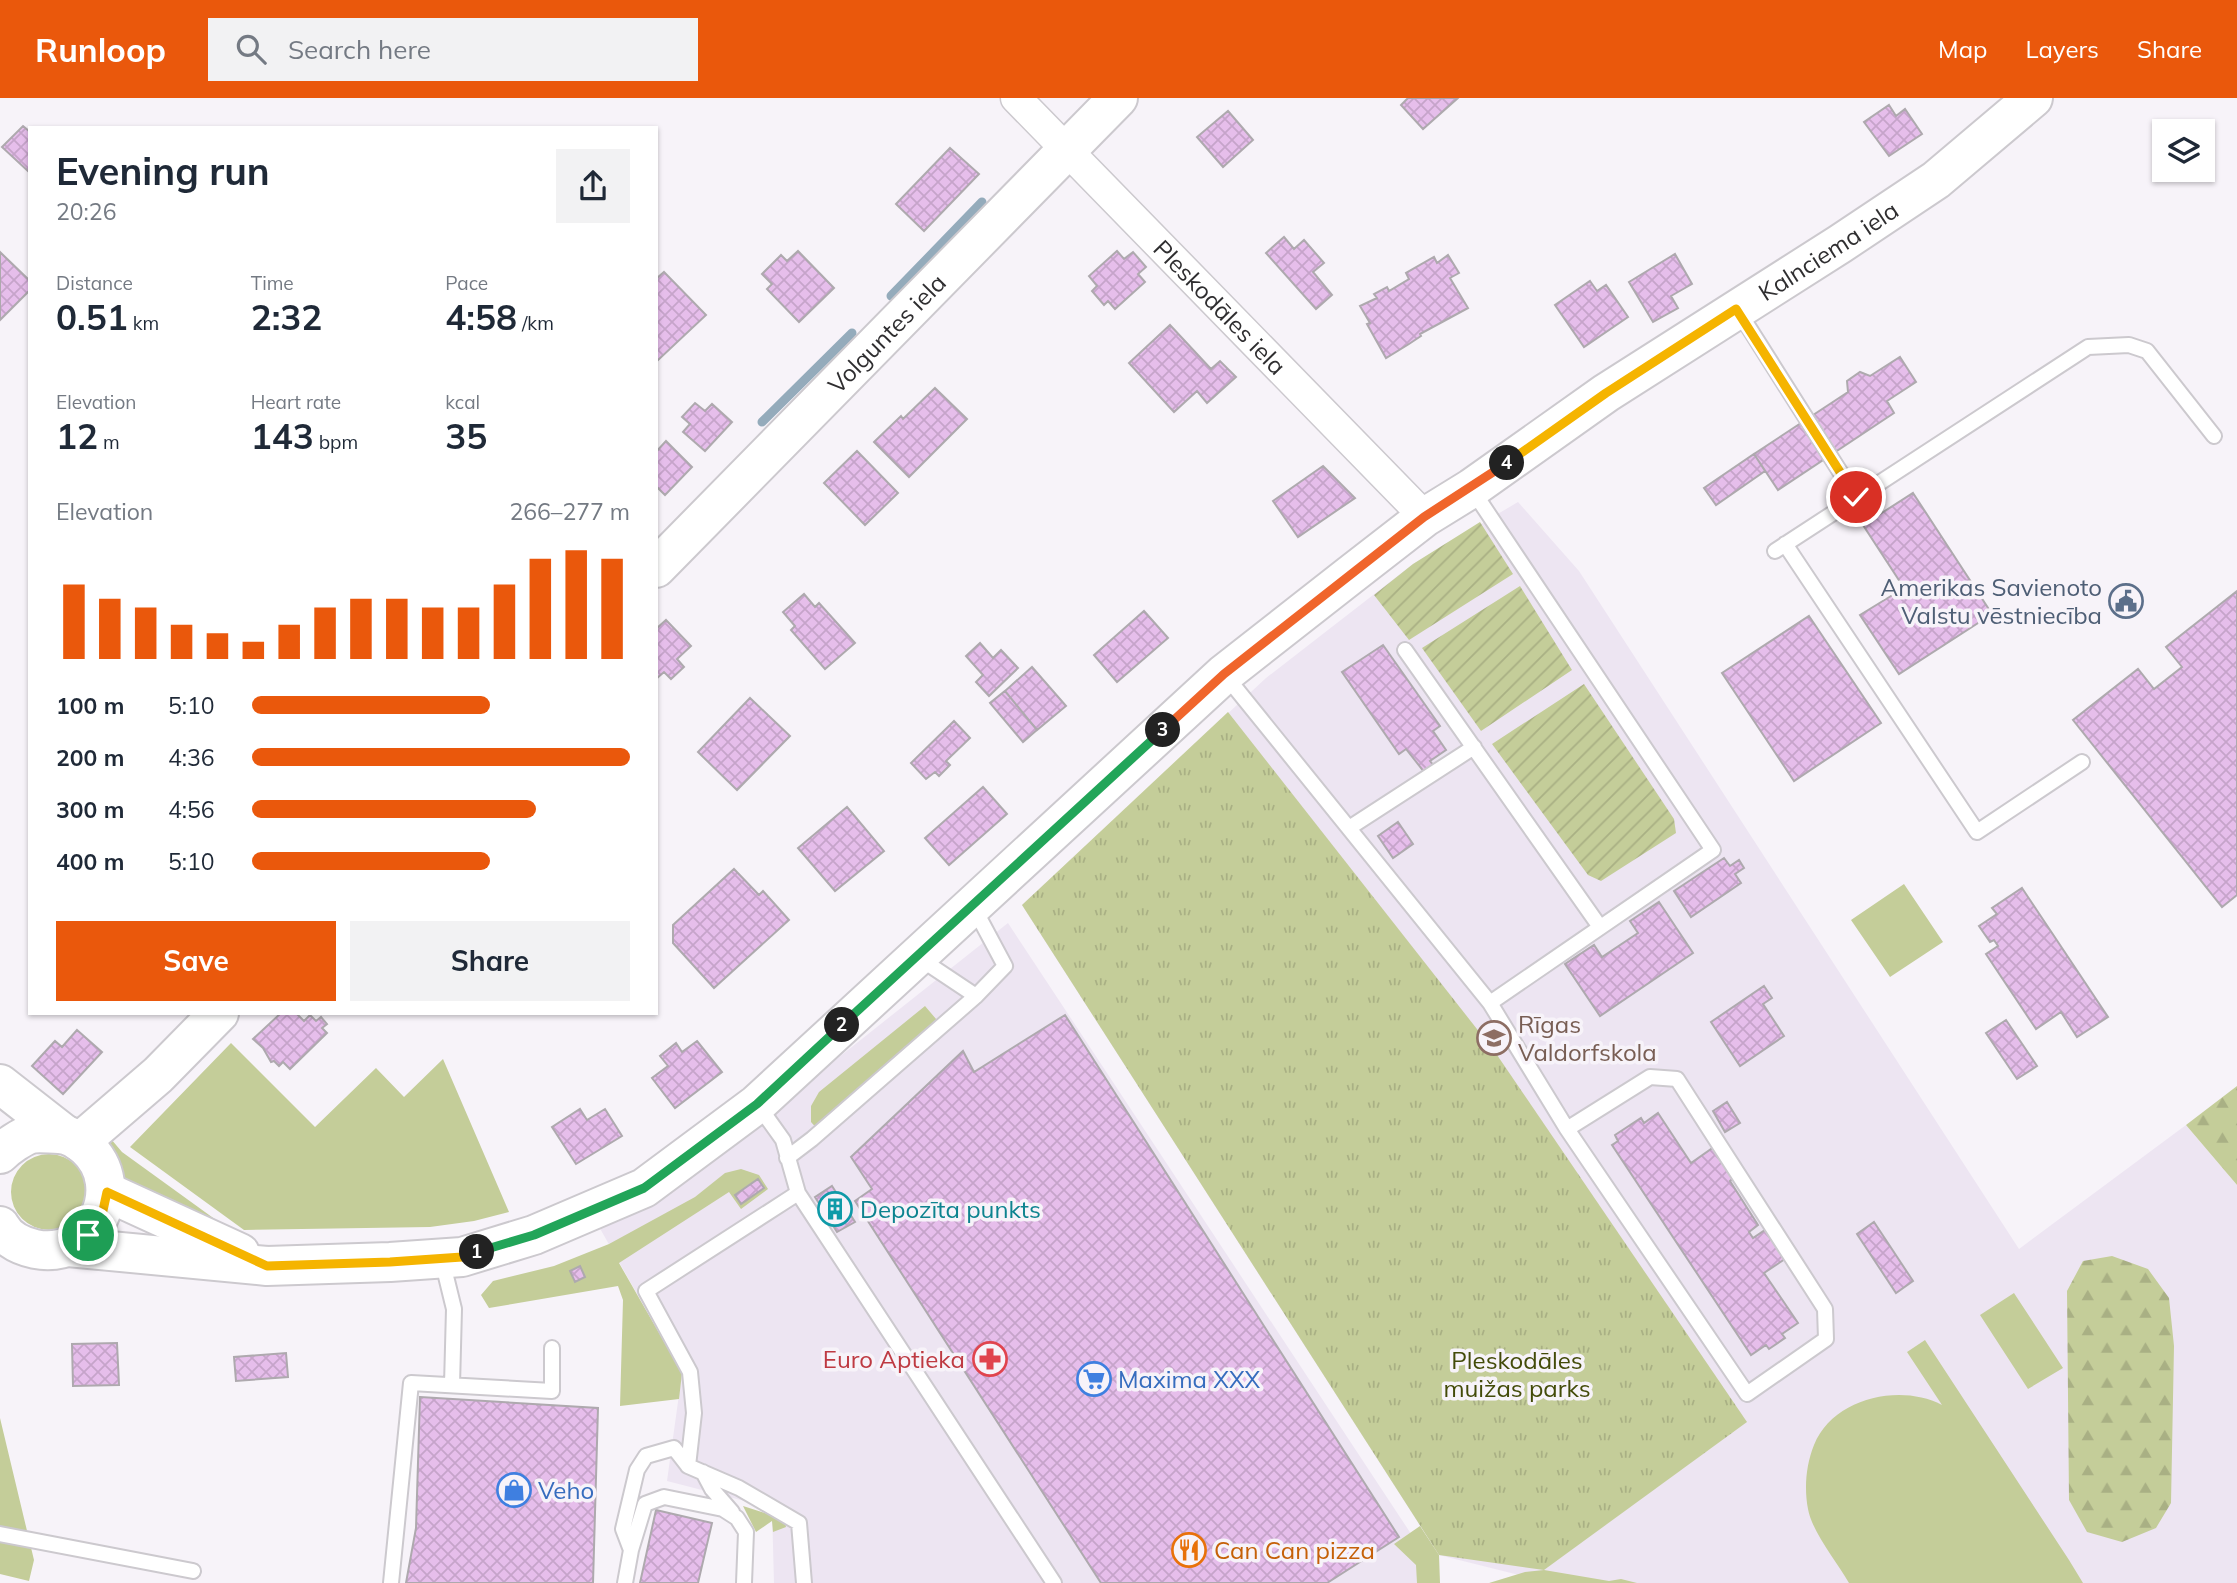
<!DOCTYPE html>
<html lang="en">
<head>
<meta charset="utf-8">
<style>
	body { margin:0; font-family:Mulish,sans-serif; background:#f2f2f3; color:#1f2937; height:100vh; display:flex; flex-direction:column; font-size:26px; white-space:nowrap }
	* { box-sizing:border-box; margin:0 }
	p { font-size:23px; color:#747a83 }
	.icon { flex:none; width:38px; height:38px; fill:none; stroke:currentColor; stroke-width:2; stroke-linecap:round; stroke-linejoin:round }
	.map { position:relative; flex:1; overflow:hidden }
	.panel { position:absolute; left:28px; top:28px; width:630px; height:889px; display:flex; flex-direction:column; background:#fff; border-radius:0px; box-shadow:0 2px 5px #0004 }
	.panel>* { flex:none }
	.tools { position:absolute; left:2152px; top:21px; display:grid; gap:14px }
	.tools a { display:grid; place-items:center; width:63px; height:63px; border-radius:0px; background:#fff; box-shadow:0 2px 5px #0004; font-size:35px }
	.pin { position:absolute; display:grid; place-items:center; width:60px; height:60px; color:#fff; margin:-30px; border:4px solid #fff; border-radius:50%; box-shadow:0 2px 7px #0007 }
	.km { position:absolute; width:35px; height:35px; margin:-18px; border-radius:50%; background:#222; color:#fff; font-size:19px; line-height:35px; text-align:center }
	.round { display:grid; place-items:center; flex:none; width:74px; height:74px; border-radius:0px; background:#f2f2f3 }
	.overview { display:flex; align-items:center; justify-content:space-between; height:119px; padding:0 28px }
	h1 { font-size:38px; font-weight:700; line-height:52px }
	.stats { display:grid; grid-template-columns:repeat(3,1fr); gap:10px; height:119px; padding:7px 28px }
	.stats div { display:grid; align-content:center }
	.stats b { font-size:35px; font-weight:700 }
	.stats small { font-size:19px; font-weight:400 }
	.stats p { font-size:19px }
	.chart { height:196px; padding:14px 28px }
	.chart p { display:flex; justify-content:space-between }
	.chart svg { width:100%; height:126px; margin-top:7px; stroke:#ea580c; stroke-width:6 }
	.action { display:flex; gap:14px; margin-top:auto; padding:14px 28px }
	.action a { flex:1; height:80px; border-radius:0px; background:#ea580c; color:#fff; font-size:28px; font-weight:700; line-height:80px; text-align:center }
	.action a+a { background:#f2f2f3; color:#1f2937 }
	ul { padding:0 28px; list-style:none; font-size:23px }
	li { display:grid; grid-template-columns:112px 84px 1fr; align-items:center; height:52px }
	li i { height:18px; border-radius:9px; background:#ea580c }
	header { display:flex; align-items:center; gap:42px; box-sizing:border-box; height:98px; padding:0 35px; background:#ea580c; color:#fff }
	header strong { font-size:33px }
	nav { display:flex; gap:38px; margin-inline-start:auto; font-size:24px }
	.search { width:490px; height:63px; background:#f2f2f3; display:flex; align-items:center; gap:18px; box-sizing:border-box; padding:0 24px; border-radius:0px; color:#747a83; font-size:26px }
	.map>svg:first-child { display:block }
	.built { fill:#ede5f2 }
	.grass { fill:#c4cd99 }
	.forest { fill:url(#forest-firs) }
	.park { fill:url(#park-tufts) }
	.garden { fill:url(#garden-furrows) }
	.lines { fill:none; stroke-linecap:round; stroke-linejoin:round }
	.stream { stroke:#94abbb; stroke-width:9 }
	.building { fill:url(#building-cross-hatch); stroke:#aea9ae; stroke-width:2 }
	.lane-casing { stroke:#ccc9ce; stroke-width:18 }
	.street-casing { stroke:#ccc9ce; stroke-width:33 }
	.secondary-casing { stroke:#ccc9ce; stroke-width:42 }
	.lane { stroke:#fff; stroke-width:14 }
	.street { stroke:#fff; stroke-width:30 }
	.secondary { stroke:#fff; stroke-width:38 }
	.split-1-casing { stroke:#fff; stroke-width:14 }
	.split-2-casing { stroke:#fff; stroke-width:14 }
	.split-3-casing { stroke:#fff; stroke-width:14 }
	.split-4-casing { stroke:#fff; stroke-width:14 }
	.split-5-casing { stroke:#fff; stroke-width:14 }
	.split-1 { stroke:#f5b400; stroke-width:9 }
	.split-2 { stroke:#22a559; stroke-width:9 }
	.split-3 { stroke:#22a559; stroke-width:9 }
	.split-4 { stroke:#f0652b; stroke-width:9 }
	.split-5 { stroke:#f5b400; stroke-width:9 }
	.labels { text-anchor:middle; dominant-baseline:central; stroke-width:7; stroke-linejoin:round; paint-order:stroke }
	.street-label { font-size:24px; fill:#2f2e30; stroke:#f7f3f9 }
	.service-label { font-size:24px; fill:#4e5e75; stroke:#f7f3f9; text-anchor:end }
	.education-label { font-size:24px; fill:#785e54; stroke:#f7f3f9; text-anchor:start }
	.culture-label { font-size:24px; fill:#0d838f; stroke:#f7f3f9; text-anchor:start }
	.health-label { font-size:24px; fill:#be3a42; stroke:#f7f3f9; text-anchor:end }
	.park-label { font-size:24px; fill:#434b09; stroke:#f7f3f9 }
	.shop-label { font-size:24px; fill:#366cbe; stroke:#f7f3f9; text-anchor:start }
	.food-label { font-size:24px; fill:#c56008; stroke:#f7f3f9; text-anchor:start }
</style>
</head>
<body>
<header>
<strong>Runloop</strong>
<div class="search"><svg class="icon" aria-label="search" viewBox="0 0 24 24"><circle cx="10" cy="10" r="6"/><path d="M15 15l6 6"/></svg>Search here</div>
<nav><a>Map</a><a>Layers</a><a>Share</a></nav>
</header>
<div class="map">
<svg width="2237" height="1485" viewBox="0 0 2237 1485">
	<defs>
		<pattern id="forest-firs" width="22" height="20" patternUnits="userSpaceOnUse" patternTransform="scale(1.75)"><rect width="22" height="20" fill="#c4cd99"/><path d="M5 1l3.5 6h-7zM16 11l3.5 6h-7z" fill="#a9b084"/></pattern>
		<pattern id="park-tufts" width="24" height="20" patternUnits="userSpaceOnUse" patternTransform="scale(1.75)"><rect width="24" height="20" fill="#c4cd99"/><path d="M3 7l-1-3M5 7V3M7 7l1-3M15 17l-1-3M17 17v-4M19 17l1-3" fill="none" stroke="#a9b084"/></pattern>
		<pattern id="garden-furrows" width="10" height="10" patternUnits="userSpaceOnUse" patternTransform="scale(1.75)"><rect width="10" height="10" fill="#c4cd99"/><path d="M-1 1l2-2M0 10L10 0M9 11l2-2" fill="none" stroke="#a9b084"/></pattern>
		<pattern id="building-cross-hatch" width="8" height="8" patternUnits="userSpaceOnUse" patternTransform="scale(1.75)"><rect width="8" height="8" fill="#e6beeb"/><path d="M0 0l8 8M0 8l8-8" fill="none" stroke="#c6a4ca"/></pattern>
	</defs>
	<rect width="100%" height="100%" fill="#f7f3f9"/>
	<!-- built -->
	<path class="built" d="M1518,404L1579,473L2019,1151L2186,1027L2237,1087V1485H1551L1439,1457L1022,807L1266,580L1413,466Z
		M1008,825L1423,1454L1424,1485H774L772,1410L667,1383L682,1275L598,1127L654,1106Z"/>
	<!-- grass -->
	<path class="grass" d="M1904,786L1943,844L1890,879L1851,822Z
		M925,908L942,928L820,1034L811,1024V1008L819,994Z
		M231,945L315,1029L376,970L404,999L443,961L509,1114L474,1123L430,1129L244,1132L130,1049Z
		M111,1041L122,1054L234,1135L125,1082L109,1045Z
		M11 1094a38 38 0 1 1 76 0a38 38 0 1 1-76 0Z
		M741,1071L759,1077L768,1091L741,1111L729,1094L619,1165L682,1275L679,1301L620,1308L623,1202L618,1188L489,1210L481,1197L493,1183L554,1168L609,1146L695,1099L725,1075Z
		M2014,1195L2063,1270L2028,1291L1980,1217Z
		M1925,1242L2069,1462L2083,1485H1849C1837,1464 1812,1434 1808,1411C1804,1390 1806,1367 1814,1347C1833,1300 1900,1285 1942,1307L1907,1254Z
		M0,1320L34,1462L29,1483L0,1476Z
		M743,1408L781,1420L785,1424L786,1429L773,1434L772,1423L756,1434Z
		M1420,1428L1439,1457L1440,1485H1417L1416,1467L1394,1446Z
		M1544,1472L1609,1483L1621,1481L1637,1485H1489L1525,1474Z"/>
	<!-- forest -->
	<path class="forest" d="M2237,988V1087L2186,1027Z
		M2112,1158L2148,1171L2169,1200L2174,1248L2171,1405L2156,1430L2122,1444L2087,1434L2069,1402L2067,1193L2083,1163Z"/>
	<!-- park -->
	<path class="park" d="M1228,614L1495,954L1747,1324L1544,1472L1439,1457L1022,807Z"/>
	<!-- garden -->
	<path class="garden" d="M1480,424L1513,476L1409,542L1374,497L1413,466Z
		M1520,488L1572,572L1481,633L1422,550Z
		M1584,586L1674,721L1676,735L1601,783L1588,777L1492,646Z"/>
	<g class="lines">
		<!-- stream -->
		<path class="stream" d="M891,198L982,104
			M762,324L852,235"/>
	</g>
	<!-- building -->
	<path class="building" d="M1458,0L1423,31L1401,7L1408,0Z
		M1889,7L1896,18L1905,11L1922,36L1889,58L1864,24Z
		M1228,13L1253,42L1223,69L1197,39Z
		M23,28L30,34V75L2,49Z
		M950,50L979,76L924,133L896,106Z
		M1284,139L1294,151L1304,142L1324,165L1313,174L1332,197L1316,211L1266,155Z
		M798,153L834,190L799,224L767,191L772,186L762,176L781,157L787,163Z
		M1117,153L1124,161L1133,154L1146,169L1138,176L1145,184L1115,211L1108,203L1104,207L1092,193L1097,188L1089,178Z
		M0,154L30,183V192L0,222Z
		M1675,156L1692,186L1671,198L1678,210L1653,224L1629,184Z
		M1448,157L1459,175L1450,180L1468,210L1420,236L1421,238L1409,246L1386,260L1367,226L1370,225L1360,208L1377,200L1374,196L1387,189L1389,193L1409,181L1406,175L1434,159L1437,165Z
		M664,174L706,217L656,264V181Z
		M1590,183L1597,193L1606,187L1628,219L1584,249L1555,207Z
		M1170,227L1211,271L1220,263L1236,279L1207,305L1197,293L1174,314L1129,265Z
		M1900,259L1916,284L1887,303L1894,315L1778,392L1754,356L1848,294L1847,283L1860,274L1870,278Z
		M935,290L967,321L909,379L874,344L901,318L903,321Z
		M695,305L705,313L712,306L732,324L705,353L683,334L690,326L682,319Z
		M666,343L692,369L665,397L656,388V354Z
		M857,353L898,395L865,427L824,385Z
		M1754,356L1765,373L1716,407L1704,390Z
		M1323,368L1355,400L1298,439L1273,403Z
		M1913,395L1992,516L1899,576L1860,517L1904,490L1863,427Z
		M2237,493V797L2222,809L2073,622L2138,571L2154,591L2182,569L2166,549Z
		M804,496L815,509L819,505L855,545L825,571L791,532L795,528L783,514Z
		M1144,513L1168,540L1117,584L1094,557Z
		M1809,518L1881,625L1794,683L1722,575Z
		M666,522L691,548L677,561L684,569L671,581L664,574L656,581V531Z
		M980,545L993,560L1001,552L1018,570L989,598L976,584L983,577L966,558Z
		M1383,547L1440,628L1433,633L1446,652L1430,663L1434,668L1425,675L1406,651L1399,656L1342,574Z
		M1032,569L1066,608L1037,632L1005,593Z
		M1005,593L1037,632L1023,644L990,605Z
		M750,600L790,638L737,692L698,654Z
		M954,623L970,640L946,663L950,667L939,678L935,674L926,681L911,665Z
		M983,689L1007,716L949,767L925,740Z
		M847,709L884,753L835,793L798,750Z
		M1398,724L1413,746L1393,760L1378,738Z
		M1724,760L1730,768L1739,762L1744,770L1735,776L1741,785L1691,819L1674,793Z
		M734,771L759,797L763,793L789,822L714,890L673,845V827Z
		M2022,790L2108,919L2077,939L2061,914L2036,931L1986,856L1998,848L1994,842L1990,844L1979,828L1997,816L1992,810Z
		M1659,804L1693,855L1600,918L1565,866L1594,847L1602,859L1638,835L1630,823Z
		M1764,888L1772,900L1763,906L1784,938L1740,968L1711,924Z
		M281,915H296L304,923L310,917L316,923L321,919L327,926L322,930L327,935L290,971L283,964L279,968L274,963L271,964L263,950L253,941Z
		M1065,917L1399,1439L1327,1485H1101L855,1103L872,1091L851,1059L963,953L974,974Z
		M2006,922L2037,968L2017,981L1986,935Z
		M77,932L102,954L63,996L32,968L55,943L62,949Z
		M697,943L722,974L675,1010L652,980L668,968L660,958L676,945L682,954Z
		M1727,1004L1740,1025L1725,1034L1713,1013Z
		M580,1011L587,1022L605,1011L622,1038L576,1066L552,1029Z
		M1658,1015L1691,1065L1714,1049L1735,1079L1730,1083L1758,1127L1749,1134L1753,1140L1768,1130L1788,1159L1764,1175L1798,1225L1782,1236L1785,1240L1769,1251L1766,1247L1751,1257L1612,1047L1618,1043L1615,1037L1641,1020L1644,1025Z
		M758,1081L764,1090L741,1106L735,1097Z
		M832,1088L855,1124L837,1134L815,1099Z
		M1874,1124L1913,1183L1896,1195L1857,1136Z
		M580,1168L585,1179L575,1184L570,1173Z
		M117,1245L119,1287L73,1288L72,1246Z
		M286,1255L288,1279L236,1283L234,1259Z
		M420,1299L598,1310L593,1485H406L416,1430Z
		M656,1412L712,1425L698,1485H640Z"/>
	<g class="lines">
		<!-- lane casing -->
		<g class="lane-casing">
			<path id="lane" d="M1737,211L1856,399
				M1473,393L1713,752L1490,905
				M1785,446L1977,734L2082,664
				M1775,453L2088,249L2129,247L2147,253L2214,338
				M1405,552L1600,829
				M1225,577L1490,905L1567,1031L1747,1296L1826,1241L1825,1211L1677,981L1650,979L1567,1031
				M1349,730L1474,649
				M919,860L976,898
				M758,1007L783,1042L798,1095L1054,1485
				M787,1060L812,1041L976,898L1005,868L974,810
				M798,1095L646,1193L690,1274L694,1315L688,1368L739,1390L799,1425L804,1485
				M442,1162L454,1211L452,1287
				M703,1374L712,1391L732,1414
				M0,1436L193,1473
				M631,1452L623,1431L637,1372L646,1358L674,1350L688,1368
				M391,1485L411,1285L552,1293V1250
				M625,1485L631,1452L645,1406L664,1399L723,1411L737,1420L746,1434L744,1485"/>
		</g>
		<!-- street casing -->
		<g class="street-casing">
			<g id="street">
				<path id="s1" d="M1016,0L1425,419"/>
			</g>
		</g>
		<!-- secondary casing -->
		<g class="secondary-casing">
			<g id="secondary">
				<path id="s2" d="M656,470L1118,0"/>
				<path d="M0,986L64,1036"/>
				<path d="M80,1044L158,977L219,915"/>
				<path d="M0,1056C7,1049 21,1039 31,1036C39,1034 50,1036 58,1036C68,1036 78,1042 86,1049C130,1089 93,1163 35,1151C21,1148 7,1141 0,1128"/>
				<path d="M107,1094L240,1155"/>
				<path id="s3" d="M68,1149L267,1168L390,1164L462,1159L534,1137L644,1090L757,1006L1224,576L1349,478L1425,419L1472,390L1606,295L1840,146L1936,82L2033,0"/>
			</g>
		</g>
		<!-- lane -->
		<use href="#lane" class="lane"/>
		<!-- street -->
		<use href="#street" class="street"/>
		<!-- secondary -->
		<use href="#secondary" class="secondary"/>
	</g>
	<g class="lines">
		<!-- split-1 casing -->
		<g class="split-1-casing">
			<path id="split-1" d="M88,1137L102,1117L107,1094L267,1168L390,1164L462,1159L477,1154"/>
		</g>
		<!-- split-2 casing -->
		<g class="split-2-casing">
			<path id="split-2" d="M477,1154L534,1137L644,1090L757,1006L842,927"/>
		</g>
		<!-- split-3 casing -->
		<g class="split-3-casing">
			<path id="split-3" d="M842,927L1163,632"/>
		</g>
		<!-- split-4 casing -->
		<g class="split-4-casing">
			<path id="split-4" d="M1163,632L1224,576L1424,419L1507,365"/>
		</g>
		<!-- split-5 casing -->
		<g class="split-5-casing">
			<path id="split-5" d="M1507,365L1606,295L1736,211L1856,399"/>
		</g>
		<!-- split-1 -->
		<use href="#split-1" class="split-1"/>
		<!-- split-2 -->
		<use href="#split-2" class="split-2"/>
		<!-- split-3 -->
		<use href="#split-3" class="split-3"/>
		<!-- split-4 -->
		<use href="#split-4" class="split-4"/>
		<!-- split-5 -->
		<use href="#split-5" class="split-5"/>
	</g>
	<!-- icons -->
	<defs>
		<g id="civic-ring" transform="scale(1.75)"><circle r="9.5" fill="#f7f3f9" stroke="#5c6f8a" stroke-width="1.5"/><path d="M-.6-6.5H3V-4.5H.6V-3L4-1V1h2V6H-6V1h2V-1L-.6-3ZM-1.2 2.5V6h2.4V2.5Z" fill="#5c6f8a"/></g>
		<g id="school-ring" transform="scale(1.75)"><circle r="9.5" fill="#f7f3f9" stroke="#8d6e63" stroke-width="1.5"/><path d="M0-5L7-2L0 1L-7-2ZM-4 1L0 2.5L4 1V4Q0 6-4 4Z" fill="#8d6e63"/></g>
		<g id="building-ring" transform="scale(1.75)"><circle r="9.5" fill="#f7f3f9" stroke="#0f9aa8" stroke-width="1.5"/><path d="M-4-6H4V6H1V3H-1V6H-4ZM-2.5-4.3h1.7v1.8h-1.7ZM.8-4.3h1.7v1.8H.8ZM-2.5-1h1.7V.8h-1.7ZM.8-1h1.7V.8H.8Z" fill="#0f9aa8"/></g>
		<g id="pharmacy-ring" transform="scale(1.75)"><circle r="9.5" fill="#f7f3f9" stroke="#e0444e" stroke-width="1.5"/><path d="M-2-6h4v4h4v4h-4v4h-4v-4h-4v-4h4Z" fill="#e0444e"/></g>
		<g id="supermarket-ring" transform="scale(1.75)"><circle r="9.5" fill="#f7f3f9" stroke="#3f7fe0" stroke-width="1.5"/><path d="M-6-5.5h2.5l.6 2H6L4.5 2H-2.5L-4.4-4H-6ZM-1.5 3.2a1.3 1.3 0 1 0 .1 0ZM3 3.2a1.3 1.3 0 1 0 .1 0Z" fill="#3f7fe0"/></g>
		<g id="shop-ring" transform="scale(1.75)"><circle r="9.5" fill="#f7f3f9" stroke="#3f7fe0" stroke-width="1.5"/><path d="M-5-2.5h2.3a2.7 3.5 0 0 1 5.4 0H5L5.5 6h-11ZM-1.5-2.5h3a1.5 2.3 0 0 0-3 0Z" fill="#3f7fe0"/></g>
		<g id="restaurant-ring" transform="scale(1.75)"><circle r="9.5" fill="#f7f3f9" stroke="#e8710a" stroke-width="1.5"/><path d="M-5-6h1v4h1v-4h1v4h1v-4h1v5L-1.5 .5V6h-2V.5L-5-1ZM5-6V6H3V1.5H1.5Q1.5-4 5-6Z" fill="#e8710a"/></g>
	</defs>
	<g fill-rule="evenodd">
		<use href="#civic-ring" x="2126" y="503"/>
		<use href="#school-ring" x="1494" y="940"/>
		<use href="#building-ring" x="835" y="1111"/>
		<use href="#pharmacy-ring" x="990" y="1261"/>
		<use href="#supermarket-ring" x="1094" y="1281"/>
		<use href="#shop-ring" x="514" y="1392"/>
		<use href="#restaurant-ring" x="1189" y="1452"/>
	</g>
	<g class="labels">
		<!-- street labels -->
		<g class="street-label">
			<text stroke="none"><textPath href="#s3" startOffset="2104">Kalnciema iela</textPath></text>
			<text stroke="none"><textPath href="#s1" startOffset="292">Pleskodāles iela</textPath></text>
			<text stroke="none"><textPath href="#s2" startOffset="329">Volguntes iela</textPath></text>
		</g>
		<!-- service labels -->
		<g class="service-label">
			<text x="2102" y="489">Amerikas Savienoto<tspan x="2102" dy="28">Valstu vēstniecība</tspan></text>
		</g>
		<!-- education labels -->
		<g class="education-label">
			<text x="1518" y="926">Rīgas<tspan x="1518" dy="28">Valdorfskola</tspan></text>
		</g>
		<!-- culture labels -->
		<g class="culture-label">
			<text x="860" y="1111">Depozīta punkts</text>
		</g>
		<!-- health labels -->
		<g class="health-label">
			<text x="965" y="1261">Euro Aptieka</text>
		</g>
		<!-- park labels -->
		<g class="park-label">
			<text x="1517" y="1262">Pleskodāles<tspan x="1517" dy="28">muižas parks</tspan></text>
		</g>
		<!-- shop labels -->
		<g class="shop-label">
			<text x="1118" y="1281">Maxima XXX</text>
			<text x="538" y="1392">Veho</text>
		</g>
		<!-- food labels -->
		<g class="food-label">
			<text x="1214" y="1452">Can Can pizza</text>
		</g>
	</g>
</svg>
<div class="tools">
<a><svg class="icon" aria-label="layers" viewBox="0 0 24 24"><path d="M12 4l9 5-9 5-9-5zM3 14l9 5 9-5"/></svg></a>
</div>
<div class="pin" style="left:88px;top:1137px;background:#1e9e55"><svg class="icon" aria-label="arrive" viewBox="0 0 24 24"><path d="M6 21V4h12l-3 4 3 4H6"/></svg></div>
<div class="pin" style="left:1856px;top:399px;background:#d93025"><svg class="icon" aria-label="check" viewBox="0 0 24 24"><path d="M5 12l5 5 9-10"/></svg></div>
<b class="km" style="left:477px;top:1154px">1</b>
<b class="km" style="left:842px;top:927px">2</b>
<b class="km" style="left:1163px;top:632px">3</b>
<b class="km" style="left:1507px;top:365px">4</b>
<section class="panel">
<div class="overview"><div><h1>Evening run</h1><p>20:26</p></div><a class="round"><svg class="icon" aria-label="share" viewBox="0 0 24 24"><path d="M12 15V3M7 8l5-5 5 5M5 13v7h14v-7"/></svg></a></div>
<div class="stats">
<div><p>Distance</p><b>0.51<small> km</small></b></div>
<div><p>Time</p><b>2:32</b></div>
<div><p>Pace</p><b>4:58<small> /km</small></b></div>
</div>
<div class="stats">
<div><p>Elevation</p><b>12<small> m</small></b></div>
<div><p>Heart rate</p><b>143<small> bpm</small></b></div>
<div><p>kcal</p><b>35</b></div>
</div>
<div class="chart"><p><span>Elevation</span>266–277 m</p>
<svg viewBox="0 0 160 44" preserveAspectRatio="none"><path d="M5 44V18M15 44V23M25 44V26M35 44V32M45 44V35M55 44V38M65 44V32M75 44V26M85 44V23M95 44V23M105 44V26M115 44V26M125 44V18M135 44V9M145 44V6M155 44V9"/></svg>
</div>
<ul>
<li><b>100 m</b>5:10<i style="width:63%"></i></li>
<li><b>200 m</b>4:36<i style="width:100%"></i></li>
<li><b>300 m</b>4:56<i style="width:75%"></i></li>
<li><b>400 m</b>5:10<i style="width:63%"></i></li>
</ul>
<div class="action"><a>Save</a><a>Share</a></div>
</section>
</div>
</body>
</html>
